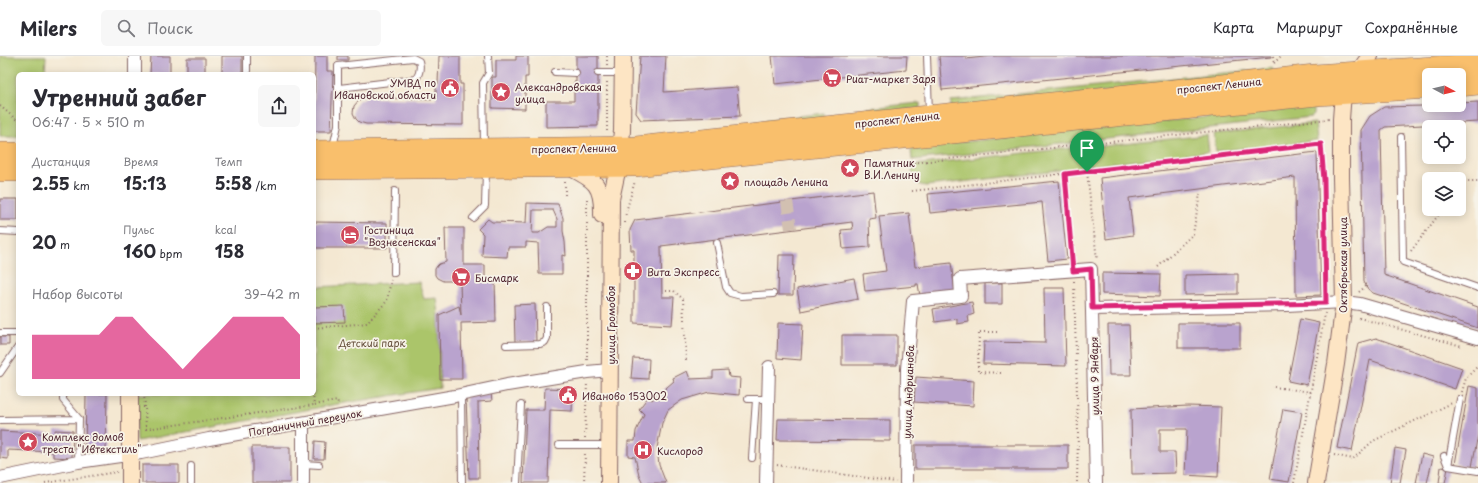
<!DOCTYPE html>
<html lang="ru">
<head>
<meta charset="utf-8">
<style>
	body { margin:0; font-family:"Playpen Sans",sans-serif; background:#f7f7f7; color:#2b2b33; height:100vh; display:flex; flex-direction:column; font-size:15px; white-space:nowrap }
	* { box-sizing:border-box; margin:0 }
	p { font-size:13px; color:#7c7c81 }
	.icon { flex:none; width:22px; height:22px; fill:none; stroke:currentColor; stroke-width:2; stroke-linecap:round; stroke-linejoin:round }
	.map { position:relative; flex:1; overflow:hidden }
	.details { position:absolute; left:16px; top:16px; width:300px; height:324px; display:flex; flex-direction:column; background:#fff; border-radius:6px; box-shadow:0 2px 10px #0003 }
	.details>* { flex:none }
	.needle { width:26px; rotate:97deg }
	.buttons { position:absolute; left:1422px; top:12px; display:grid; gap:8px }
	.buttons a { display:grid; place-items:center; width:44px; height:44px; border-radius:6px; background:#fff; box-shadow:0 2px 10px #0003; font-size:20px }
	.pin { position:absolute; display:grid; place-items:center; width:34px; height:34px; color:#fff; margin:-41px -17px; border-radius:50% 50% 50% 0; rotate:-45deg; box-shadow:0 0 4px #0007 }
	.pin .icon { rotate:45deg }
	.round { display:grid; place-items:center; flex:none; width:42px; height:42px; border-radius:6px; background:#f7f7f7 }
	.overview { display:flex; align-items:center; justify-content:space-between; height:68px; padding:0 16px }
	h1 { font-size:22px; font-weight:700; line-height:30px }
	.stats { display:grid; grid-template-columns:repeat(3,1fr); gap:6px; height:68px; padding:4px 16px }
	.stats div { display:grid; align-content:center }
	.stats b { font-size:17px; font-weight:700 }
	.stats small { font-size:11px; font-weight:400 }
	.stats p { font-size:11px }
	.chart { height:112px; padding:8px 16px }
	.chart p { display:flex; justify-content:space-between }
	.chart svg { width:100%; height:72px; margin-top:4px; fill:#db2777; opacity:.7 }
	header { display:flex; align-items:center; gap:24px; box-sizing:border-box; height:56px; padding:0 20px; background:#fff; border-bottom:1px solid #e1e1e2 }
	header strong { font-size:19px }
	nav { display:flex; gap:22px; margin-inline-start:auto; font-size:14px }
	.search { width:280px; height:36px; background:#f7f7f7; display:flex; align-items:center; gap:10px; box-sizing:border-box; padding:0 14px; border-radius:6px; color:#7c7c81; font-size:15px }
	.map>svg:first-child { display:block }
	.green { fill:#abc56b; stroke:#7a724b }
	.building { fill:#b9a3ce; fill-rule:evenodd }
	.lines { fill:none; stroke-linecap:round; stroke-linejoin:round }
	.street-tunnel { stroke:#d2c0b1; stroke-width:12; stroke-dasharray:12 6; stroke-linecap:butt }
	.lane-casing { stroke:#866565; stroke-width:8 }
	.street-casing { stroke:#866565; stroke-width:14 }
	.secondary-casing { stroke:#866565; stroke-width:18 }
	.highway-casing { stroke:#866565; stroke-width:22 }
	.path { stroke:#866565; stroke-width:2; stroke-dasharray:1 3; stroke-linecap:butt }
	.lane { stroke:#fff; stroke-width:6 }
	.street { stroke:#fff; stroke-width:12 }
	.secondary { stroke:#fde5c4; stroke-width:16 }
	.highway { stroke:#f9bf6c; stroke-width:21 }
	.route-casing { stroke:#fff; stroke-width:8 }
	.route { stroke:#db2777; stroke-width:5 }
	.labels { text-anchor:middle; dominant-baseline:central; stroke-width:3.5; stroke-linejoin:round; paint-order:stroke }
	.poi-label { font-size:10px; fill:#4a1f2b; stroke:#f7f3e8; text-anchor:start }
	.street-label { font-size:10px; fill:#4a1f2b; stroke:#f7f3e8 }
	.park-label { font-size:10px; fill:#67513e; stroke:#f7f3e8 }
</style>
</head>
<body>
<header>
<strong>Milers</strong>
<div class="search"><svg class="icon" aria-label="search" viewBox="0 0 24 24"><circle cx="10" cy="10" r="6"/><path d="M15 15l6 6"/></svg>Поиск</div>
<nav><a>Карта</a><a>Маршрут</a><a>Сохранённые</a></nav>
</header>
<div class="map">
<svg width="1478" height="427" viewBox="0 0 1478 427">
	<rect width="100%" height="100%" fill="#f7f3e8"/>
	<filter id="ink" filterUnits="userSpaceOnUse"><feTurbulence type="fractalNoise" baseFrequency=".025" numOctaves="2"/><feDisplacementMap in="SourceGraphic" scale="8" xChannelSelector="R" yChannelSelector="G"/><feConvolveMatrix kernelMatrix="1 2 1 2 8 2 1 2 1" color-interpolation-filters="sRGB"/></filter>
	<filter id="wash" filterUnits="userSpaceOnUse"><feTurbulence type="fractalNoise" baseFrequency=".012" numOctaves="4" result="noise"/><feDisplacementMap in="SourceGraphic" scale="16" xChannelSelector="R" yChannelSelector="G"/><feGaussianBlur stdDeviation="0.9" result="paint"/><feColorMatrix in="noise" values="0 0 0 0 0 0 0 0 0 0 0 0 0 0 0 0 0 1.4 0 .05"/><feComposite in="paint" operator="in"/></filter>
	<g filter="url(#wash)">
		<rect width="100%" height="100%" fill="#f4e8d2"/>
		<!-- green -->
		<path class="green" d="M0,0H46L45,18H18V80H0Z
			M1272,12L1273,17L951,54V45Z
			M920,47V52L868,57L867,52Z
			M1314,50V58L1311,61L912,104L911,95L913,91Z
			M824,57L825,63L766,69V64Z
			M1315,67L1317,85L1216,95L1214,78Z
			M1207,79L1209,96L1089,110L1087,92Z
			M1081,91L1084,112L926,130C911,128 913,122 912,109Z
			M419,226L424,243L437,242L439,259L440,332L338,348L137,385L136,338H314V231Z"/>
		<g id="blocks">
			<!-- building -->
			<path class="building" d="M151,0H170V18H150Z
				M222,0H242V18H222Z
				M315,0H327V15H333L331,75H314Z
				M338,0H348V4H338Z
				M439,0H460V28H463V69L366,68L359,66L356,63L353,57L354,50L359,44L366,42V37H376V42L436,43V28H438Z
				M516,0H528V21H525V53L492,52V21H496V4H516Z
				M576,0H598V70L546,71V45H574V26H576Z
				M640,0H666L664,36L737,31L740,60L641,64L636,57Z
				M772,0H907L906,14L775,28Z
				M939,0H966V3L993,0H1271V1L942,34Z
				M187,2H205V18H187Z
				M1478,46V66L1385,71L1381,74L1384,219L1478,251V272L1373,237L1368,233L1364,226L1361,74L1370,60L1384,51L1459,49V47Z
				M1317,96L1321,239L1296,240L1295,121L1129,142L1133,179L1106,183L1100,122Z
				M1059,125L1067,203L1048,205L1042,146L930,157L928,138Z
				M873,135L876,162L869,163L870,191L843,193L841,174L853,173L852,166L661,190L662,241H674L672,269L634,267V194H631L630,174L635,164Z
				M0,143H18V164H0Z
				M527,147L558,148L563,162V175L565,186L566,200L562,199V218H539L538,187L526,186V191H508L507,201L482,200L483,178L478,173L488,163L492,166L526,167ZM533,154H553L557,163V171H548L539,177H532Z
				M909,157L915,211L951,207L955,236L920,240L918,228H916V230L865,235L863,218L886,215L879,160Z
				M314,166L387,167V192H314Z
				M445,172H464V209H485V223H495L496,266L461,267L462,323H440L439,259L459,250L461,259L460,225H443L437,222L435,219V213L437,210L439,208L446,206Z
				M779,199H794L793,239H778Z
				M1102,217L1161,218L1160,240L1102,238Z
				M1238,218V238L1185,239V219Z
				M854,222L858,243L801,255L797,233Z
				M985,227H1002V248H985Z
				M1044,232H1064L1066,310L983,308L984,286L1045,287Z
				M972,246L974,258L968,260L969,266L957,268V263L935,266L933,253Z
				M535,248L536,286H515L514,249Z
				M344,250L345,266L314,267V251Z
				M1300,263L1319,267L1307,329L1288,325Z
				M778,267L803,268L801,304L777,302Z
				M1178,267H1240V292H1178Z
				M1108,269H1129L1131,319H1109Z
				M842,279H897V309H842Z
				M0,281H9V289H0Z
				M1376,282L1462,312L1455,333L1370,304L1352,395L1337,392L1358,287Z
				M633,302L649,303L648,323L631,322Z
				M728,314L729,321L740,322L739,339L709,336L682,344L668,354L662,367L657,392L659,409L666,427H643L639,419L635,401L628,400V385H635L636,375L644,358L639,353L648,341L652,344L674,325L673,322L687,315L690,323L713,322V315Z
				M916,321L974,325L973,350L914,346Z
				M1469,330L1478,332V378L1472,411L1455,408Z
				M545,332L573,333L572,355L550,354L548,427H523L526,354H544Z
				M491,337L492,345L478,346L479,422H469L466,341Z
				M86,338H107L106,394L85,393Z
				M1188,350L1221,351L1218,421L1185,419L1187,373H1160V396H1175L1176,417L1132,418L1131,353Z
				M1283,353L1302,356L1289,426L1270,423Z
				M778,363L890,364V385L777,384Z
				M55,374L73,375L72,402L53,401V396L8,394V403L0,402V375L55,378Z
				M315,385L325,386L324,403H314Z
				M915,389H1068V413H915Z
				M252,391H290V427H252Z
				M1395,392L1406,394L1400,427H1390Z
				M1422,398L1433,401L1427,427H1416Z
				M142,409H179V427H142Z
				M1441,411L1448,412L1445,427H1439Z"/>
		</g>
	</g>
	<g filter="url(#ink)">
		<use href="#blocks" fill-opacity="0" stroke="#866565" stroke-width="1"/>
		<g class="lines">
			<!-- street-tunnel -->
			<path class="street-tunnel" d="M787,145L791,173"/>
			<!-- lane casing -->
			<g class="lane-casing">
				<path id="lane" d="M927,0L929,57
					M555,16L576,17
					M598,17H623
					M247,18V0
					M1401,81L1403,206L1478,232
					M484,90L483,27L489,17L488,0
					M333,91L338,69V10L413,2L419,5C421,12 420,17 416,23L339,32
					M473,162L485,150L486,114
					M0,175L18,176
					M717,187L726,231L730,237L741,240L773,238
					M394,217L395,135
					M0,277H18
					M506,289L540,288L545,286L547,282V251
					M0,317L18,291
					M63,338V344L79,363
					M461,338L462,427
					M748,343H768
					M0,364L79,363L78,406
					M559,389H601
					M1444,400L1448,410L1478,415
					M752,402L756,343
					M303,408L319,409
					M1448,410L1460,343
					M191,427V410
					M517,427L521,349"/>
			</g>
			<!-- street casing -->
			<g class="street-casing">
				<path id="street" d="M135,18V0
					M1092,253L1287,249L1344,246L1360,248L1478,282
					M0,422L78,406L141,397L209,383L455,340L507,329L587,316L610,314
					M303,427V367
					M766,427L769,311
					M906,427L907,313L913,245L961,240L960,223L1091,213L1096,427"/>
			</g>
			<!-- secondary casing -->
			<g class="secondary-casing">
				<path id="secondary" d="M569,111C595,124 603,129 602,159
					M130,427V338
					M609,427L611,143L618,111L622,75L623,0
					M1316,427L1336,308L1344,246L1341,122V63L1343,37L1370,0"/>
			</g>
			<!-- highway casing -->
			<g class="highway-casing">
				<path id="highway" d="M1459,30L1478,28
					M314,95L636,91L1315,19L1478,8
					M0,97H18
					M314,113L635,110L1317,39L1429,32
					M0,115H18"/>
			</g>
			<!-- path -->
			<path class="path" d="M1273,0L1274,7
				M1274,7L1281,0
				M607,9V0
				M0,50L18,65
				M607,75V25
				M1084,89L1097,204
				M910,107L1329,63
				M1065,118L1072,204
				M565,126V141
				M1459,131L1464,125H1478
				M912,135L1321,89L1323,124L1326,237
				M587,143V306
				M625,167L626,156L635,125
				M1411,195L1443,153
				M1158,211L1193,178L1200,138
				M1074,225L1078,377L1077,427
				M666,235H674L683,243L686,304
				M1359,236L1366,230
				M1359,262L1462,290
				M314,272L367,267L387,245L391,224
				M997,276H979L978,316L1003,317
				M1274,331L1311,336
				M1462,336L1466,322L1478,310
				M144,338L145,351
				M313,338L314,349L337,345L338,348
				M143,351H145L146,373L314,349
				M585,382L587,326
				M1334,399L1353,403L1373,385L1452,347
				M777,409L896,426
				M45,427L117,416
				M584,427L585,396
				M1294,427L1325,257"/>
			<!-- lane -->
			<use href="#lane" class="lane"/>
			<!-- street -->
			<use href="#street" class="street"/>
			<!-- secondary -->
			<use href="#secondary" class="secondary"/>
			<!-- highway -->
			<use href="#highway" class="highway"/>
		</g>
	</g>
	<g class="lines" filter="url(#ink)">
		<!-- route casing -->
		<g class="route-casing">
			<path id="route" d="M1321,88L1324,124L1326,247L1092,252L1091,213L1073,215L1065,118Z"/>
		</g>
		<!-- route -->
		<use href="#route" class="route"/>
	</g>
	<!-- icons -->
	<defs>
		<g id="supermarket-disc" transform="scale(1)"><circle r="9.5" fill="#d1495b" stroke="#f7f3e8"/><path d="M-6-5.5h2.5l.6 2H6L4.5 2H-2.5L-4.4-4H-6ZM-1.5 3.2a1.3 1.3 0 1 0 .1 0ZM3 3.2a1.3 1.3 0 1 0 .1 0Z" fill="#fff"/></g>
		<g id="civic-disc" transform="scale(1)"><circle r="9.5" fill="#d1495b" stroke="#f7f3e8"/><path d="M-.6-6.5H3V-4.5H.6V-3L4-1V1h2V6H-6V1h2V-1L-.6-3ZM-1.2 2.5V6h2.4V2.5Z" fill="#fff"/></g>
		<g id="sight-disc" transform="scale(1)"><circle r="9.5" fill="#d1495b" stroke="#f7f3e8"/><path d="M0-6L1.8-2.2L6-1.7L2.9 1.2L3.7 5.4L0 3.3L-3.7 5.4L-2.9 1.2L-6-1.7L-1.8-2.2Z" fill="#fff"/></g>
		<g id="hotel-disc" transform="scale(1)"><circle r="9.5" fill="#d1495b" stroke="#f7f3e8"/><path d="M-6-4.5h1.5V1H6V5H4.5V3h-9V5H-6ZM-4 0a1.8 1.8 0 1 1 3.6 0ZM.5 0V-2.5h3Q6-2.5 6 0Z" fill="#fff"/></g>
		<g id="pharmacy-disc" transform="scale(1)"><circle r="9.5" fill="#d1495b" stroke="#f7f3e8"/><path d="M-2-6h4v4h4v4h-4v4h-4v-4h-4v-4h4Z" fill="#fff"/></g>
		<g id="hospital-disc" transform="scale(1)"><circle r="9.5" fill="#d1495b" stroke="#f7f3e8"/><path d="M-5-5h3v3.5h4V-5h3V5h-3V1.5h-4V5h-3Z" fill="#fff"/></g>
	</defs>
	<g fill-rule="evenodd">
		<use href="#supermarket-disc" x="832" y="22"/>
		<use href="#civic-disc" x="450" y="32"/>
		<use href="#sight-disc" x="501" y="36"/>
		<use href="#sight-disc" x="850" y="112"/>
		<use href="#sight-disc" x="730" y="125"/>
		<use href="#hotel-disc" x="350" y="179"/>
		<use href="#pharmacy-disc" x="633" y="215"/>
		<use href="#supermarket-disc" x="461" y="221"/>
		<use href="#civic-disc" x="568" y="339"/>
		<use href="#sight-disc" x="28" y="386"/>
		<use href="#hospital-disc" x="643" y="394"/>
	</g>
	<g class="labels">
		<!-- poi labels -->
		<g class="poi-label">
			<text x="846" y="22">Риат-маркет Заря</text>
			<text x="436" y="26" text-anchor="end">УМВД по<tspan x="436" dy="12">Ивановской области</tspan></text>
			<text x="515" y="30">Александровская<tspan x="515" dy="12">улица</tspan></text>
			<text x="864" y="106">Памятник<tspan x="864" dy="12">В.И.Ленину</tspan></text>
			<text x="744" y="125">площадь Ленина</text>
			<text x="364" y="173">Гостиница<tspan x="364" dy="12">"Вознесенская"</tspan></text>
			<text x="647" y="215">Вита Экспресс</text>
			<text x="475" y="221">Бисмарк</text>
			<text x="582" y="339">Иваново 153002</text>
			<text x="42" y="380">Комплекс домов<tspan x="42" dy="12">треста "Ивтекстиль"</tspan></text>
			<text x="657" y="394">Кислород</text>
		</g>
		<!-- street labels -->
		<g class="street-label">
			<text transform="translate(1219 29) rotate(-6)">проспект Ленина</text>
			<text transform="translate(897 63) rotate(-6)">проспект Ленина</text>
			<text transform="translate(574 92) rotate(-1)">проспект Ленина</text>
			<text transform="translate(1342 209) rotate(-90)">Октябрьская улица</text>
			<text transform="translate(610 269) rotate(-90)">улица Громобоя</text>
			<text transform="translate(1094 320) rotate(-91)">улица 9 Января</text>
			<text transform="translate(908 336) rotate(-88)">улица Андрианова</text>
			<text transform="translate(305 366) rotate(-10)">Пограничный переулок</text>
		</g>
		<!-- park labels -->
		<g class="park-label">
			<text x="372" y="286">Детский парк</text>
		</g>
	</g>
</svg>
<div class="buttons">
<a><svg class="needle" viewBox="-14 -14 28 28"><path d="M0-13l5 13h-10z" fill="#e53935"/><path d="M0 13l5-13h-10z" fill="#7c7c81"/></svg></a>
<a><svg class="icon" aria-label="locate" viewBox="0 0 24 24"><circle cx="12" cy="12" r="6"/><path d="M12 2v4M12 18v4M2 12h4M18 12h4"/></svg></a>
<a><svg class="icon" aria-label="layers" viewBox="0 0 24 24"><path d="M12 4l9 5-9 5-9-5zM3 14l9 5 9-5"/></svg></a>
</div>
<div class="pin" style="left:1087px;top:116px;background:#1e9e55"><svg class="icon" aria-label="arrive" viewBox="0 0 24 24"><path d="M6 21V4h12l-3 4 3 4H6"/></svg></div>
<section class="details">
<div class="overview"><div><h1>Утренний забег</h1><p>06:47 · 5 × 510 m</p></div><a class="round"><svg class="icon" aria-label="share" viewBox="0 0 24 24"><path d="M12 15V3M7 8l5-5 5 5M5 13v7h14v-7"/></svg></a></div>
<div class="stats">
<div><p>Дистанция</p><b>2.55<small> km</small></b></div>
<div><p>Время</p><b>15:13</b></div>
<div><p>Темп</p><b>5:58<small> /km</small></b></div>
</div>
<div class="stats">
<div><b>20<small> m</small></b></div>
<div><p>Пульс</p><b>160<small> bpm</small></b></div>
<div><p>kcal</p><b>158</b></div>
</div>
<div class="chart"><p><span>Набор высоты</span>39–42 m</p>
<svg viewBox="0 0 160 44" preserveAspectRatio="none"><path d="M0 44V17L10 17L20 17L30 17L40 17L50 6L60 6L70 17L80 27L90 38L100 27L110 17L120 6L130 6L140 6L150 6L160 17V44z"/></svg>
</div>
</section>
</div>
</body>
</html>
